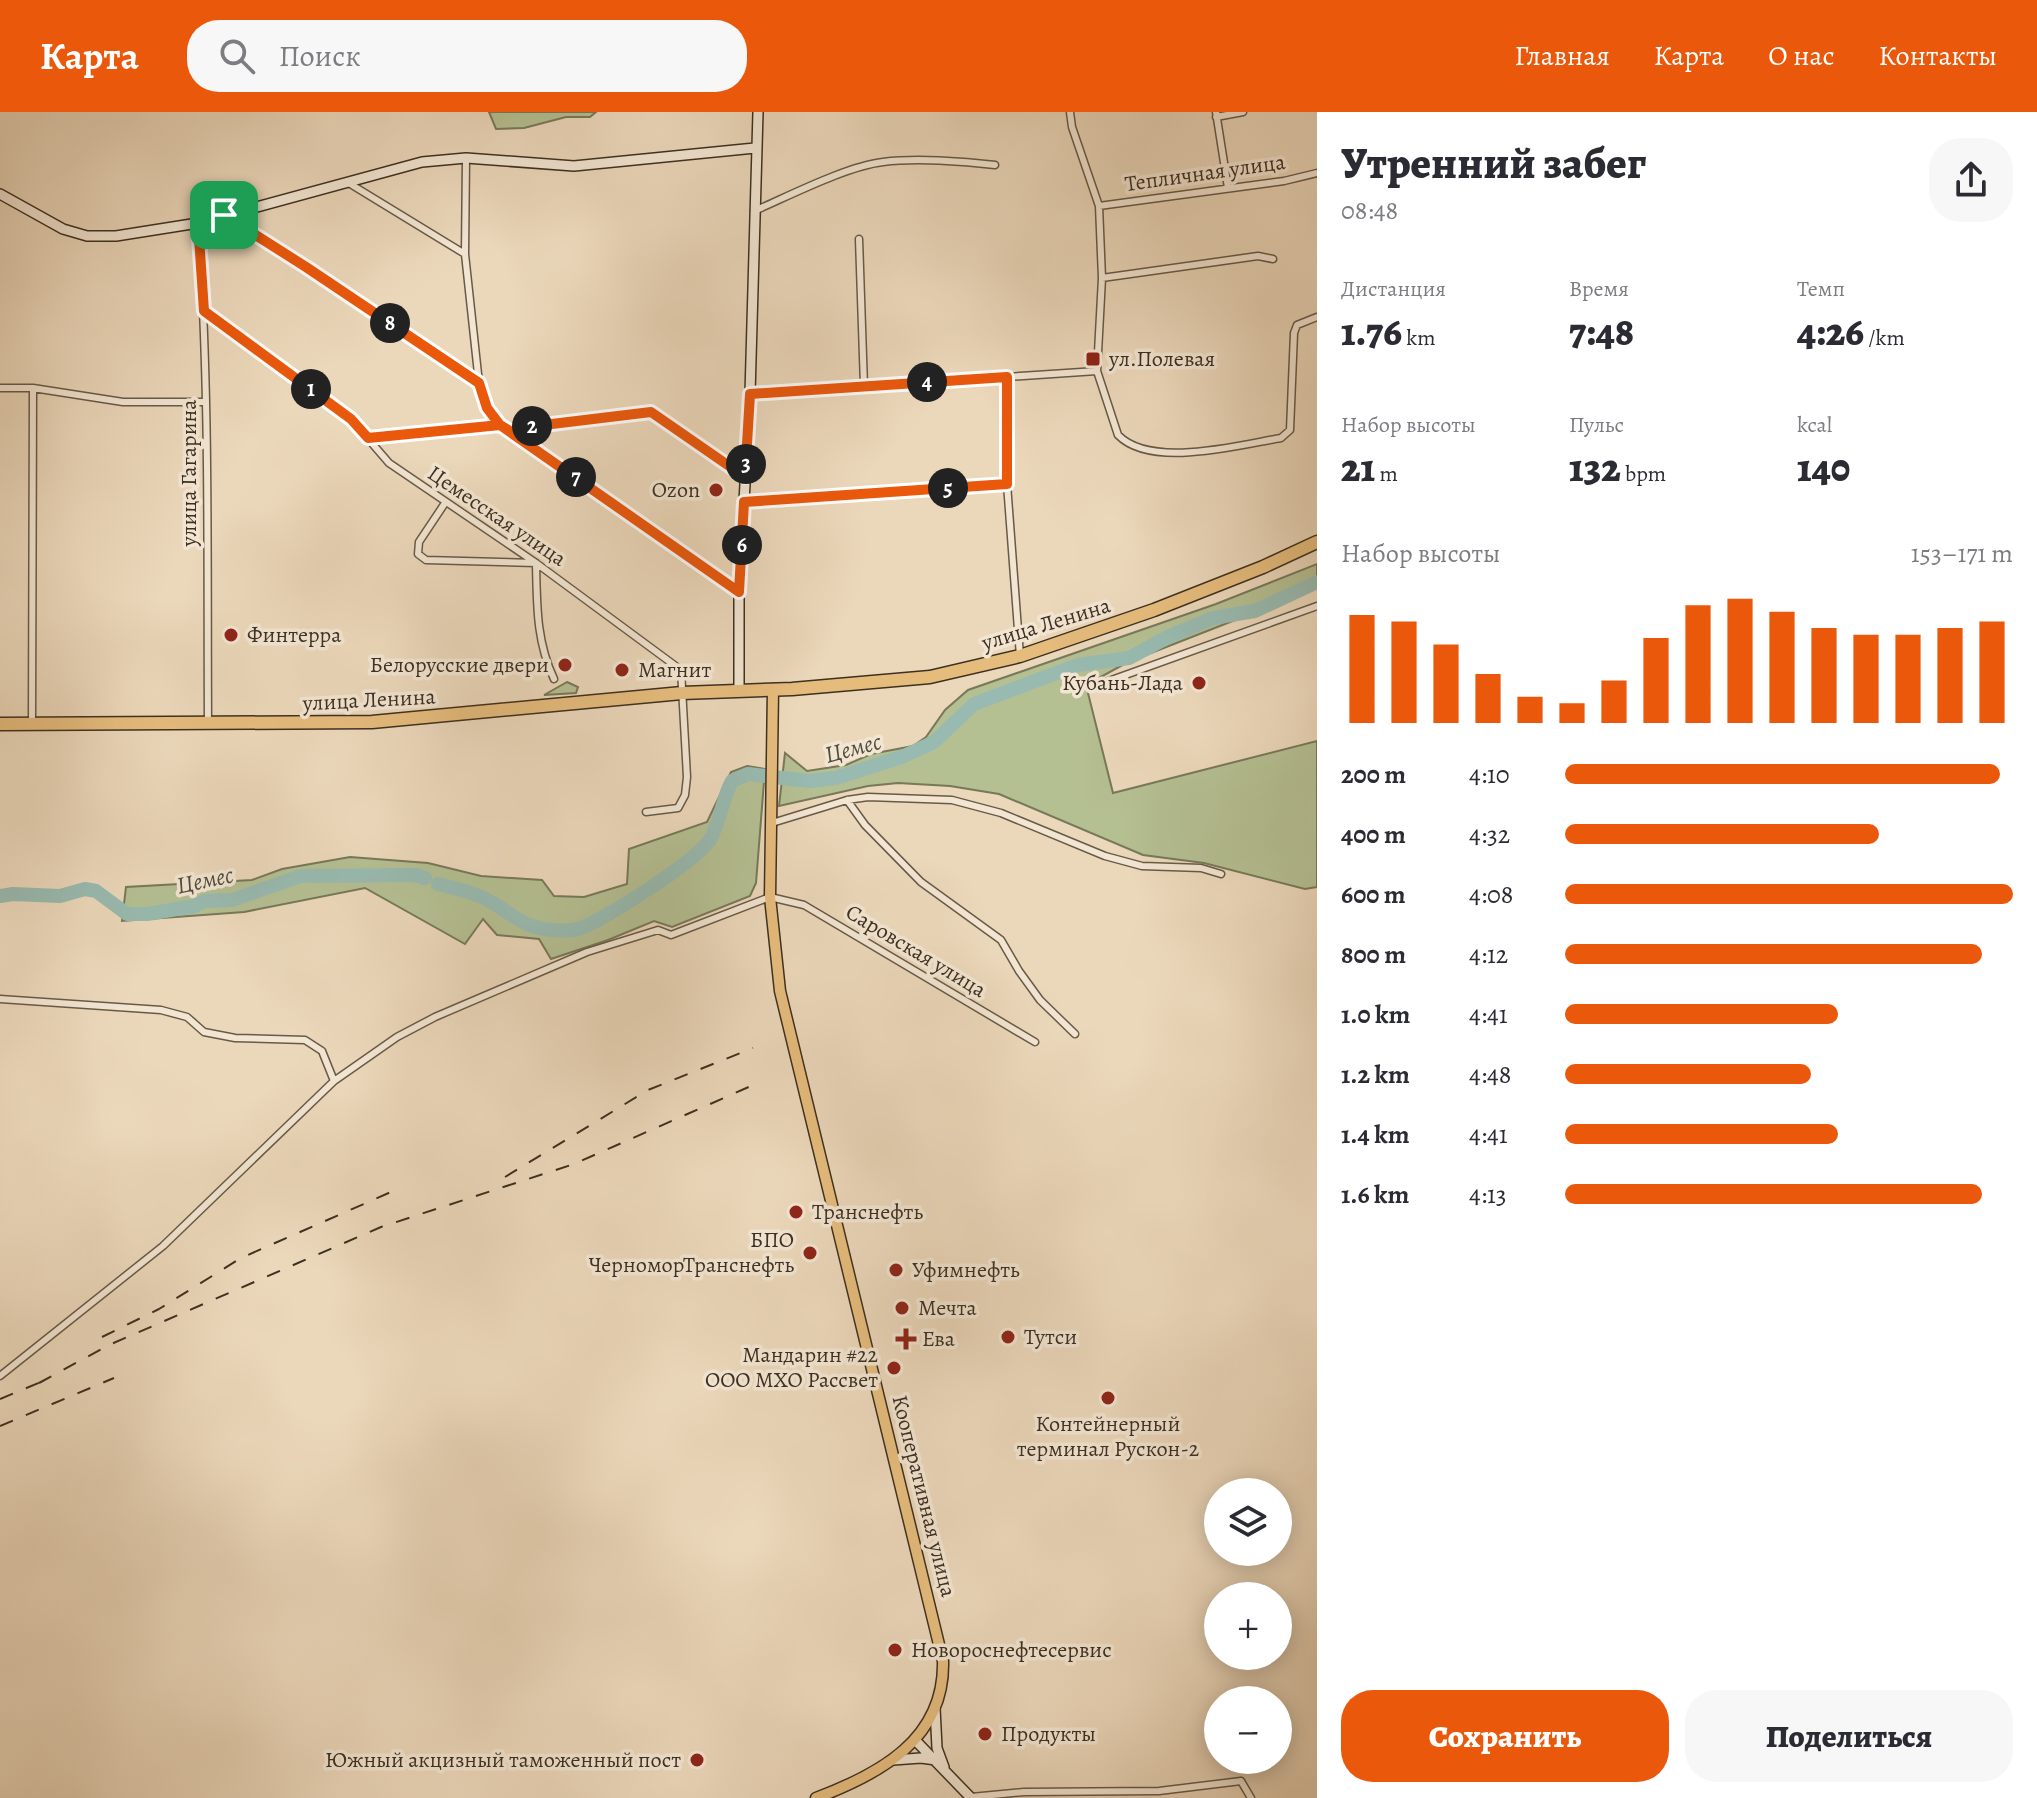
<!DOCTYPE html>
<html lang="ru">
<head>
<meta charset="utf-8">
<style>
	body { margin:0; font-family:Alegreya,serif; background:#f7f7f7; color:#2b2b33; height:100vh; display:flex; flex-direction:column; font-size:30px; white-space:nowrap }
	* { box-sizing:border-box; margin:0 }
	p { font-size:26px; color:#7c7c81 }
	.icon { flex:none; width:44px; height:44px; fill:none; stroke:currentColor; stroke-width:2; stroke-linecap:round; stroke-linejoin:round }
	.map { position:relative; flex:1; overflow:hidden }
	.panel { display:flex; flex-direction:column; background:#fff; width:720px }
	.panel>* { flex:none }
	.buttons { position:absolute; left:1204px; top:1366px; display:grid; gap:16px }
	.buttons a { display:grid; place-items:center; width:88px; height:88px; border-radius:50%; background:#fff; box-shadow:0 4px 20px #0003; font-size:40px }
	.pin { position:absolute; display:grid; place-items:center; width:68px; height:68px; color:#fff; margin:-34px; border-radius:16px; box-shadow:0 4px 12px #0006 }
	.km { position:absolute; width:40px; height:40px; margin:-20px; border-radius:50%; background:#222; color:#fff; font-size:22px; line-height:40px; text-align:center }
	.round { display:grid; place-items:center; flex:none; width:84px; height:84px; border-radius:32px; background:#f7f7f7 }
	.overview { display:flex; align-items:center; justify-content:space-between; height:136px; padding:0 24px }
	h1 { font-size:44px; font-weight:800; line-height:60px }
	.metrics { display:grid; grid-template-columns:repeat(3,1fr); gap:12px; height:136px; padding:8px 24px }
	.metrics div { display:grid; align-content:center }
	.metrics b { font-size:40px; font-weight:800 }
	.metrics small { font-size:22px; font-weight:400 }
	.metrics p { font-size:22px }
	.chart { height:224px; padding:16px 24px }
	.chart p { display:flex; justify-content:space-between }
	.chart svg { width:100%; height:144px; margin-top:8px; stroke:#ea580c; stroke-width:6 }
	.primary-button { display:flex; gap:16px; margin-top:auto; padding:16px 24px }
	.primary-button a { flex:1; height:92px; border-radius:32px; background:#ea580c; color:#fff; font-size:32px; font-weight:800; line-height:92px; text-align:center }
	.primary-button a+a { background:#f7f7f7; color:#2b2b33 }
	ul { padding:0 24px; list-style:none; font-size:26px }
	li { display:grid; grid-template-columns:128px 96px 1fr; align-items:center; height:60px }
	li i { height:20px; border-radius:10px; background:#ea580c }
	header { display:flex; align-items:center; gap:48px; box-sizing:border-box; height:112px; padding:0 40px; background:#ea580c; color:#fff }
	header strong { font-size:38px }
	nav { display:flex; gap:44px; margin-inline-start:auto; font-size:28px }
	.search { width:560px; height:72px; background:#f7f7f7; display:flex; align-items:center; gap:20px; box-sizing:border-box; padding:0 28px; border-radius:32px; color:#7c7c81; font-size:30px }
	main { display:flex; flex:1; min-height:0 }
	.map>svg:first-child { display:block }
	.green { fill:#b4bf92; stroke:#78785a; stroke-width:2 }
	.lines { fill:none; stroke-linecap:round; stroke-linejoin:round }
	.river { stroke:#98bab0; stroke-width:14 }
	.street-casing { stroke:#685a47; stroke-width:9 }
	.secondary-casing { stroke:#3d3021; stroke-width:12 }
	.primary-casing { stroke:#3d3021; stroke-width:13 }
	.highway-casing { stroke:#3d3021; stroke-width:15 }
	.street { stroke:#f2e5d2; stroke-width:6 }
	.secondary { stroke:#f2e5d2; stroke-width:9 }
	.primary { stroke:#e6bc7d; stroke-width:10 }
	.highway { stroke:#e6bc7d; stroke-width:12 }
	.rail { stroke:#3d3021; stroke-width:2; stroke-dasharray:14 14; stroke-linecap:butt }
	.route-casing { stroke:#fff; stroke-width:16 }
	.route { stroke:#ea580c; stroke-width:10 }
	.poi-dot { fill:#8f2418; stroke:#f2e5d2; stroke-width:3 }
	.labels { text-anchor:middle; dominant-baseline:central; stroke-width:7; stroke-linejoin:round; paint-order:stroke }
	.street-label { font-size:22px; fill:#3d3021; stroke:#f2e5d2 }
	.poi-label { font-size:22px; fill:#3d3021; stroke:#f2e5d2; text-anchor:start }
	.water-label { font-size:24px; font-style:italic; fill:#4f4c3e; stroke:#f2e5d2 }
</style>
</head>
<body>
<header>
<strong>Карта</strong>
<div class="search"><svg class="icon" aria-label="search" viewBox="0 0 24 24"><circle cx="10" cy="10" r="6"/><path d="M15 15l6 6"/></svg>Поиск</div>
<nav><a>Главная</a><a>Карта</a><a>О нас</a><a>Контакты</a></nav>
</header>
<main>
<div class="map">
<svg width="1317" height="1686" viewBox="0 0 1317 1686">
	<rect width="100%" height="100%" fill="#ebd7ba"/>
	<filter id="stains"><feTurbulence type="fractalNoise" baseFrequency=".0025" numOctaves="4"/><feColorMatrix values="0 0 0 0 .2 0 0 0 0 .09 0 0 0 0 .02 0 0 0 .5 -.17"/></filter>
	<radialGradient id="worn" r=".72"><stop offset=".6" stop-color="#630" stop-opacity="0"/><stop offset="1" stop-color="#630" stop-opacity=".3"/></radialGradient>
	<!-- green -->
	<path class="green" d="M489,0H596L590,5H566L524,16L496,17Z
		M1317,452V476L1128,550L1086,573L1113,681L1317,629V775L1305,777L1204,751L1143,743L999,682L950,674L898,671L868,674L779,694L785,641L807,659L846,653L871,642L913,634L926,625L945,598L968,578L1216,492Z
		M567,570L578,575L576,581L544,583Z
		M747,654L765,657L756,771L750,784L672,815L654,809L608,828L551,847L539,827L497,823L483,807L465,832L365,776L244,800L122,809L126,775L252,768L282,757L350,745L428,751L481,764L542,768L554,784L584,785L627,772L629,737L707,710L731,660Z"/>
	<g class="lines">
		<!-- river -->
		<path class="river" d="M438,772C451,776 466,778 479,784C502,793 518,813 544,817C556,819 569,820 581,816C604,808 701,746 711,726C721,707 722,687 732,669L748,662L809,669L836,666L904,644L934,630L974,592L1078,553L1129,546L1170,524L1213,506L1255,499L1317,470
			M0,784L13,782L60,784L85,777L96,779L127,802H147L195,794L204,789L232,788L301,764L416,763L425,766"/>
		<!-- street casing -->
		<g class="street-casing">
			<path id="street" d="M1070,0L1072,15L1099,94L1102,166L1097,259L1118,323C1151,357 1239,333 1281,326L1290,318L1294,221L1297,213L1317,205
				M1216,0L1228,76
				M1216,5L1243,0
				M466,46L465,142L479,271
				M347,70L465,142
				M1099,94L1284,69L1317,61
				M754,99C789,84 847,54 883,50C915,46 963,49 995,53
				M225,104L306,155L479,271L487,296L500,313L739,480
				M198,111C210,277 207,444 208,611
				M859,127L864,274
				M1102,166L1258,144L1273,147
				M204,199L351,307L389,351L536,451L681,558L687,665L685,683L678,696L646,700
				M1007,265V372L1020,544
				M0,276H33L123,290H206
				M750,282L1097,259
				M518,324L527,315L651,300L745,365
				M368,326L500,313
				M744,390L1007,372
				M445,391L419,430L418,442L426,448L536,451C537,492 536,529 554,567
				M1092,575L1317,494
				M32,612L33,276
				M847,688L865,713L921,770L1001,828L1019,859L1040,888L1075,922
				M772,711L847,688L868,685L952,688L1001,701L1105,744L1142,754L1201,756L1221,762
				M0,887L161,898L187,905L204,920L235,926L305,928L322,939L334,969
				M0,1264L163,1134L334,969L397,925L435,905L587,840L658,818L671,823L770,785L804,793L1035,930
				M971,1685L1024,1680L1159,1679L1241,1669L1251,1686"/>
		</g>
		<!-- secondary casing -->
		<g class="secondary-casing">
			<path id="secondary" d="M0,82L63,117L87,124H116L198,111L422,50L466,46L574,54L755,36
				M739,579V480L750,282L758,0
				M935,1596L937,1636L944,1655
				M915,1628L971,1686
				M893,1648L921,1646L936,1648"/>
		</g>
		<!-- primary casing -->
		<g class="primary-casing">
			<path id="primary" d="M773,577L770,785L780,879L943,1549C945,1627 880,1662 816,1686"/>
		</g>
		<!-- highway casing -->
		<g class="highway-casing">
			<path id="highway" d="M0,612L372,610L682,581L792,577L930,565L1020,544L1154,498L1263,455L1317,430"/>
		</g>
		<!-- street -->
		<use href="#street" class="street"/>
		<!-- secondary -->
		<use href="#secondary" class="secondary"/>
		<!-- primary -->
		<use href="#primary" class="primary"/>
		<!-- highway -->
		<use href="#highway" class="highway"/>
		<!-- rail -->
		<path class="rail" d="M505,1065L648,978L753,936
			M102,1225L159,1197L241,1146L391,1080
			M39,1271L109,1233L381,1115L574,1052L760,970
			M0,1287L48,1267
			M0,1314L114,1266"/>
	</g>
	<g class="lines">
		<!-- route casing -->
		<g class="route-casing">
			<path id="route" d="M224,103L198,111L204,199L351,307L368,326L500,313L518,324L527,315L651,300L745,365L750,282L1007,265V372L744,390L739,480L500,313L487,296L479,271L306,155L224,103"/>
		</g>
		<!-- route -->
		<use href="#route" class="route"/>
	</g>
	<!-- markers -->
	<g class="poi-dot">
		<rect x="1085" y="239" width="16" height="16" rx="4"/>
		<circle cx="716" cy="378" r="8"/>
		<circle cx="231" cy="523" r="8"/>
		<circle cx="565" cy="553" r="8"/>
		<circle cx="622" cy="558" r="8"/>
		<circle cx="1199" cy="571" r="8"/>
		<circle cx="796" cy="1100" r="8"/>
		<circle cx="810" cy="1141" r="8"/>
		<circle cx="896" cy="1158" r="8"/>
		<circle cx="902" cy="1196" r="8"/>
		<circle cx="1008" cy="1225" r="8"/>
		<path d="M902 1215h8v8h8v8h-8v8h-8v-8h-8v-8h8z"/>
		<circle cx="894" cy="1256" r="8"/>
		<circle cx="1108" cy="1286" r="8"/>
		<circle cx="895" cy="1538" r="8"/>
		<circle cx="985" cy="1622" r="8"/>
		<circle cx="697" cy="1648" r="8"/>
	</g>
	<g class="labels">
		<!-- street labels -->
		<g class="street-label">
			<text transform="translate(1205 61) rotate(-8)">Тепличная улица</text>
			<text transform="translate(189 361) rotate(-90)">улица Гагарина</text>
			<text transform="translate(497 404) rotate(34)">Цемесская улица</text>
			<text transform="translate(1046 512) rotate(-17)">улица Ленина</text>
			<text transform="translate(369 588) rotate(-3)">улица Ленина</text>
			<text transform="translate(916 839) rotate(31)">Саровская улица</text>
			<text transform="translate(924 1384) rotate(76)">Кооперативная улица</text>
		</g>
		<!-- poi labels -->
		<g class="poi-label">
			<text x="1109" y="247">ул.Полевая</text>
			<text x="700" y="378" text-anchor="end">Ozon</text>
			<text x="247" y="523">Финтерра</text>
			<text x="549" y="553" text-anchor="end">Белорусские двери</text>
			<text x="638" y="558">Магнит</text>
			<text x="1183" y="571" text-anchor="end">Кубань-Лада</text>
			<text x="812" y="1100">Транснефть</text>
			<text x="794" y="1128" text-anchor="end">БПО<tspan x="794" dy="25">ЧерноморТранснефть</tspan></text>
			<text x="912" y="1158">Уфимнефть</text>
			<text x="918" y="1196">Мечта</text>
			<text x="1024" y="1225">Тутси</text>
			<text x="922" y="1227">Ева</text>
			<text x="878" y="1243" text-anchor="end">Мандарин #22<tspan x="878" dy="25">ООО МХО Рассвет</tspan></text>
			<text x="1108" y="1312" text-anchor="middle">Контейнерный<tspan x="1108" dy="25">терминал Рускон-2</tspan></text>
			<text x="911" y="1538">Новороснефтесервис</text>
			<text x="1001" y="1622">Продукты</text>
			<text x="681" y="1648" text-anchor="end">Южный акцизный таможенный пост</text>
		</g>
		<!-- water labels -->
		<g class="water-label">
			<text transform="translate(853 636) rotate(-15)">Цемес</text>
			<text transform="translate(205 768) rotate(-12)">Цемес</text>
		</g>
	</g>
	<rect width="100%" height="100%" filter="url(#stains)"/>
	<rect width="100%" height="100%" fill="url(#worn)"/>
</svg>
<div class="buttons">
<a><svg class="icon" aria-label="layers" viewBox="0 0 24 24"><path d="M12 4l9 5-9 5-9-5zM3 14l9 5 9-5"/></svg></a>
<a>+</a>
<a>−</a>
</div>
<div class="pin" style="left:224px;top:103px;background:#1e9e55"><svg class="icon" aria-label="arrive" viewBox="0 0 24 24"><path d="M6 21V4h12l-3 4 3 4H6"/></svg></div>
<b class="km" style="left:311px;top:277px">1</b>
<b class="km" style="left:532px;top:314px">2</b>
<b class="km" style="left:746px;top:352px">3</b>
<b class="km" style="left:927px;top:270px">4</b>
<b class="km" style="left:948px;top:376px">5</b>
<b class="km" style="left:742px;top:433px">6</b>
<b class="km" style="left:576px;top:365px">7</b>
<b class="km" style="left:390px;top:211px">8</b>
</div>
<section class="panel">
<div class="overview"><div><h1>Утренний забег</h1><p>08:48</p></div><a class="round"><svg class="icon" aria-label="share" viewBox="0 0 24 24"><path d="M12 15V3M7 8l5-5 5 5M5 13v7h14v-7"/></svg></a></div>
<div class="metrics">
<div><p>Дистанция</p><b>1.76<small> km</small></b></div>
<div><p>Время</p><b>7:48</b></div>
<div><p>Темп</p><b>4:26<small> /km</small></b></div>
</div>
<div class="metrics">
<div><p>Набор высоты</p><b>21<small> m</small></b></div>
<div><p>Пульс</p><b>132<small> bpm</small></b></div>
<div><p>kcal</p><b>140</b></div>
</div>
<div class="chart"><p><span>Набор высоты</span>153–171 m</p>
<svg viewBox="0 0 160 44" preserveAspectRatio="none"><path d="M5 44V11M15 44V13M25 44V20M35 44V29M45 44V36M55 44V38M65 44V31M75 44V18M85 44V8M95 44V6M105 44V10M115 44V15M125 44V17M135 44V17M145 44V15M155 44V13"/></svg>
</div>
<ul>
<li><b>200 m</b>4:10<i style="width:97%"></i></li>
<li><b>400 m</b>4:32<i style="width:70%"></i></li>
<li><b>600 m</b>4:08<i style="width:100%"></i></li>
<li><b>800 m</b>4:12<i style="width:93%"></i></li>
<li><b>1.0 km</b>4:41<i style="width:61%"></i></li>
<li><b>1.2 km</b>4:48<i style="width:55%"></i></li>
<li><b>1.4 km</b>4:41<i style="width:61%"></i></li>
<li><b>1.6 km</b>4:13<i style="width:93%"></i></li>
</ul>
<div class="primary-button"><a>Сохранить</a><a>Поделиться</a></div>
</section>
</main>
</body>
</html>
